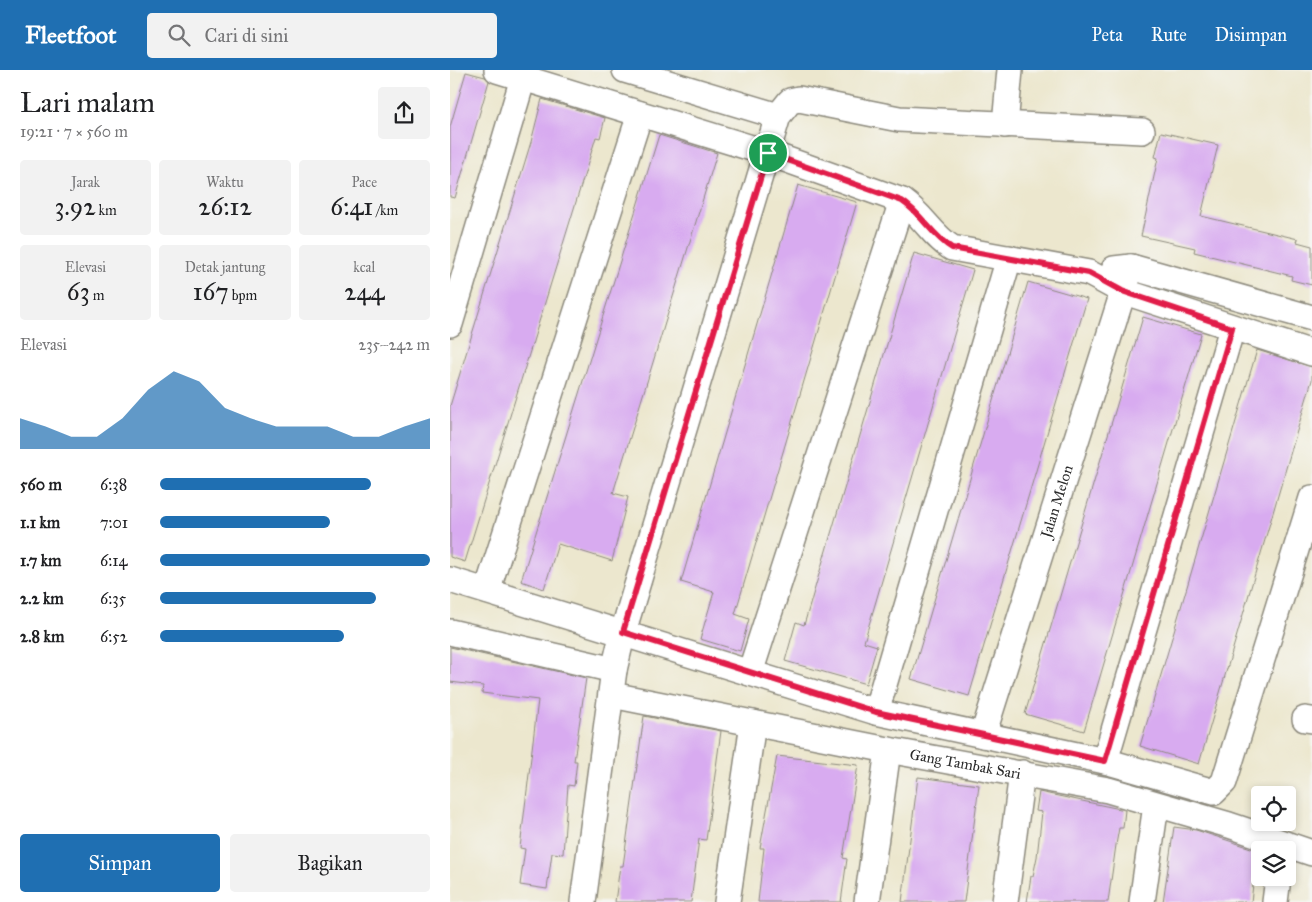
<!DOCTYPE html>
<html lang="id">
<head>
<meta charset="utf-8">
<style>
	body { margin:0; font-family:"IM FELL Great Primer",serif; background:#f2f2f2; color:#202124; height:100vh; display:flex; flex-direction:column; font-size:19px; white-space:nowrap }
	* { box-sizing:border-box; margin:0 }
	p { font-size:16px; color:#757577 }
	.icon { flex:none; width:28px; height:28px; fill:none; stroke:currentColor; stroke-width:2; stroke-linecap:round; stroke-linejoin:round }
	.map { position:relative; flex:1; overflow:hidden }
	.panel { display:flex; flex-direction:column; background:#fff; width:450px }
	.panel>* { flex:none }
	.tools { position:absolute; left:801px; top:716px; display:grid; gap:10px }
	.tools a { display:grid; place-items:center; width:45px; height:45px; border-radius:5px; background:#fff; box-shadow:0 2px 8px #0003; font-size:25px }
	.pin { position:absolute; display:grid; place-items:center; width:42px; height:42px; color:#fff; margin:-21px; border:2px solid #fff; border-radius:50%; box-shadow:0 1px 5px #0007 }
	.round { display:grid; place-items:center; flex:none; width:52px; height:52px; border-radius:5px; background:#f2f2f2 }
	.overview { display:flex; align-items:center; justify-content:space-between; height:85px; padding:0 20px }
	h1 { font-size:28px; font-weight:600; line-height:38px }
	.figures { display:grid; grid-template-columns:repeat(3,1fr); gap:8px; height:85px; padding:5px 20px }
	.figures div { display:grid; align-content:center; border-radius:5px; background:#f2f2f2; text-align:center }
	.figures b { font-size:25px; font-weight:600 }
	.figures small { font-size:14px; font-weight:400 }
	.figures p { font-size:14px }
	.chart { height:140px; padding:10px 20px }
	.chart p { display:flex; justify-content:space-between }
	.chart svg { width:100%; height:90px; margin-top:5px; fill:#1f6fb2; opacity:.7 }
	.action { display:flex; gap:10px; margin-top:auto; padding:10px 20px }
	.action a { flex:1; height:58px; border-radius:5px; background:#1f6fb2; color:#fff; font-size:20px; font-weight:600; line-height:58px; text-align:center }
	.action a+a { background:#f2f2f2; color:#202124 }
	ul { padding:0 20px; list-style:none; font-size:16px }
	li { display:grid; grid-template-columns:80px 60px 1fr; align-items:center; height:38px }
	li i { height:12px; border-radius:6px; background:#1f6fb2 }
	header { display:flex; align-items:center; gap:30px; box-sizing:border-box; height:70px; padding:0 25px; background:#1f6fb2; color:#fff }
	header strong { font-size:24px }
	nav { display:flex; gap:28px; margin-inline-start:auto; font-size:18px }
	.search { width:350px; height:45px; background:#f2f2f2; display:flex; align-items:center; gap:12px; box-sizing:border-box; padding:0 18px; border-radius:5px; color:#757577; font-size:19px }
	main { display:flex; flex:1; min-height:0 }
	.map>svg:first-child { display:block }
	.building { fill:#d8abf0 }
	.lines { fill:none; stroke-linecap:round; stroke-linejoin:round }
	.minor-casing { stroke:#8c897c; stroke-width:28 }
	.minor { stroke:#fff; stroke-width:25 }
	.route-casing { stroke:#fff; stroke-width:10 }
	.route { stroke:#e11d48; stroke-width:6 }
	.labels { text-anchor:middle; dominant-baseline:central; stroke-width:4; stroke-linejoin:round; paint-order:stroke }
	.street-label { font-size:15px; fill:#2b2b2b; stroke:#f6f6f2 }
</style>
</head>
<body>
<header>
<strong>Fleetfoot</strong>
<div class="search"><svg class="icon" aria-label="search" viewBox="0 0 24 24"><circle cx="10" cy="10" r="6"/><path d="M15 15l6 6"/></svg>Cari di sini</div>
<nav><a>Peta</a><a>Rute</a><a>Disimpan</a></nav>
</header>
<main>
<section class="panel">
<div class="overview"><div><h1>Lari malam</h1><p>19:21 · 7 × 560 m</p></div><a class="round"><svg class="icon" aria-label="share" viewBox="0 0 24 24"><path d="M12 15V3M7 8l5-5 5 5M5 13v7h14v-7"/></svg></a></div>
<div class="figures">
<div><p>Jarak</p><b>3.92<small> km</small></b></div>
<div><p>Waktu</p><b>26:12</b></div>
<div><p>Pace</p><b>6:41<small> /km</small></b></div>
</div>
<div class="figures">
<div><p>Elevasi</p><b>63<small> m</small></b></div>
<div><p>Detak jantung</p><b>167<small> bpm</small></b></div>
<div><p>kcal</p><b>244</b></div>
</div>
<div class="chart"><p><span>Elevasi</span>235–242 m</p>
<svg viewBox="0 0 160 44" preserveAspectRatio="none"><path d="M0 44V29L10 33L20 38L30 38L40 29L50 15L60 6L70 11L80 24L90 29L100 33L110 33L120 33L130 38L140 38L150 33L160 29V44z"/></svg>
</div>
<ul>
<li><b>560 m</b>6:38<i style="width:78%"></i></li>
<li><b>1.1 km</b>7:01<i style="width:63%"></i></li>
<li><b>1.7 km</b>6:14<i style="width:100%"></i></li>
<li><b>2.2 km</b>6:35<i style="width:80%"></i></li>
<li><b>2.8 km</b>6:52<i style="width:68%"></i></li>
</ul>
<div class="action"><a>Simpan</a><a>Bagikan</a></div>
</section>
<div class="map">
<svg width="862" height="832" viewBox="0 0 862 832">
	<rect width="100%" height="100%" fill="#f6f6f2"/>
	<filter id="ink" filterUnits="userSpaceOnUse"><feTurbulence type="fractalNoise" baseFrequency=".02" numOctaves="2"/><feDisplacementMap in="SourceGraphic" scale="10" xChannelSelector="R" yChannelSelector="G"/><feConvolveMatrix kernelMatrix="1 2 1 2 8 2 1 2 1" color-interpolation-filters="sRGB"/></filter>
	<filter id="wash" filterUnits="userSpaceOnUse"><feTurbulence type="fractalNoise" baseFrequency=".0096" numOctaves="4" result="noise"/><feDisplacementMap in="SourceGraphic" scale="20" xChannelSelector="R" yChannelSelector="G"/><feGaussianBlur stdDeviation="1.12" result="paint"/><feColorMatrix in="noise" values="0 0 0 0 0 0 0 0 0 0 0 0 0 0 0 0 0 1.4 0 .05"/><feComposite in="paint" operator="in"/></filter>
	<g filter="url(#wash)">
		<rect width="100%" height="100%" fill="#ece7ce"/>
		<g id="blocks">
			<!-- building -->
			<path class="building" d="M16,2L35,7L39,11L5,128L0,127V57Z
				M92,29L155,48L150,68L146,67L15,492L0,487V336L81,72Z
				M711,62L768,75L751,146L848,169L847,172L862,176V215L841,210L842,206L744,182L745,178L691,166L708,88L705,87Z
				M209,65L267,83L163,423L178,427L162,491L108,474L94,519L71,511Z
				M348,115L407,132L285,544L299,549L290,581L250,569L264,522L231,512Z
				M464,183L523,200L414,572L427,576L416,614L335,591L346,552L354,555Z
				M578,212L637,229L519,626L461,609Z
				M693,247L751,264L634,661L575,644Z
				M807,280L862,297V310L749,694L690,676Z
				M0,577L136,608L124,691H127L124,716L118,715L113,784L102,783L97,819L70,815L75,779L70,778L88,630L32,623L33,616L0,612Z
				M194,646L271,661L256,770L249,769L241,832H165L170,796H173Z
				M327,686L408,695L393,788L397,789L391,832H308L314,778H310Z
				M468,707L529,715L514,832H452Z
				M589,722L675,740L673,758H669L666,775L658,832H577L581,806H583L587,787L592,742L586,741Z
				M724,757L746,760L807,780L801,832H713Z"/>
		</g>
	</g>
	<g filter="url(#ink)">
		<use href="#blocks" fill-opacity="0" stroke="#8c897c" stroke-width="1"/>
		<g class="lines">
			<!-- minor casing -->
			<g class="minor-casing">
				<g id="minor">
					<path d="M47,0L318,83L452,131C472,144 482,166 502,178L639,203L672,221L862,283"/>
					<path d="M175,0L328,46"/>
					<path d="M555,55L560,0"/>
					<path d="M664,199L681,197L862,248"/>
					<path d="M0,254L73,8"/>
					<path d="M0,510L426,642L655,691L764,722L774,712L862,428"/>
					<path d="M37,521L190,44"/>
					<path d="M0,562L164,600"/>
					<path d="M300,603L452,131"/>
					<path id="s1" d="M162,625L438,680L658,720L779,755L862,783"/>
					<path d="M426,642L559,188"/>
					<path d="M855,649L862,650"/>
					<path id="s2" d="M533,665L681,197"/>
					<path d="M655,691L782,258"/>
					<path d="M133,832L164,600L173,562L328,46L340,31L349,29L449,49L692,61"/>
					<path d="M277,832L303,653"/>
					<path d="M417,832L438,680"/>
					<path d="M555,832L572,703"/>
					<path d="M692,832L706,735"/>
					<path d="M825,832L828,808"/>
				</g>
			</g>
			<!-- minor -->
			<use href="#minor" class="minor"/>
		</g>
	</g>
	<g class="lines" filter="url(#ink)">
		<!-- route casing -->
		<g class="route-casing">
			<path id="route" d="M318,83L452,131C472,144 482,166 502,178L639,203L672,221L782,258L655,691L426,642L173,562Z"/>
		</g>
		<!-- route -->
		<use href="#route" class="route"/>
	</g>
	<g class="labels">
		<!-- street labels -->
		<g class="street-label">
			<text stroke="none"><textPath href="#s2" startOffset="245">Jalan Melon</textPath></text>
			<text stroke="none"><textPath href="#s1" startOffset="360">Gang Tambak Sari</textPath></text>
		</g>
	</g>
</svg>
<div class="tools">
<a><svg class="icon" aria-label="locate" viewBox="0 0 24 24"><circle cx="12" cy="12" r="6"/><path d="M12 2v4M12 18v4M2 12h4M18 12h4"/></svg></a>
<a><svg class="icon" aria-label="layers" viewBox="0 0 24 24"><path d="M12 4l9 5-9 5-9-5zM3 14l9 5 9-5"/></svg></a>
</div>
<div class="pin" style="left:318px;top:83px;background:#1e9e55"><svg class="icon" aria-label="arrive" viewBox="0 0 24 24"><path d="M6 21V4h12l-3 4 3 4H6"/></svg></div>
</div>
</main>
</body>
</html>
